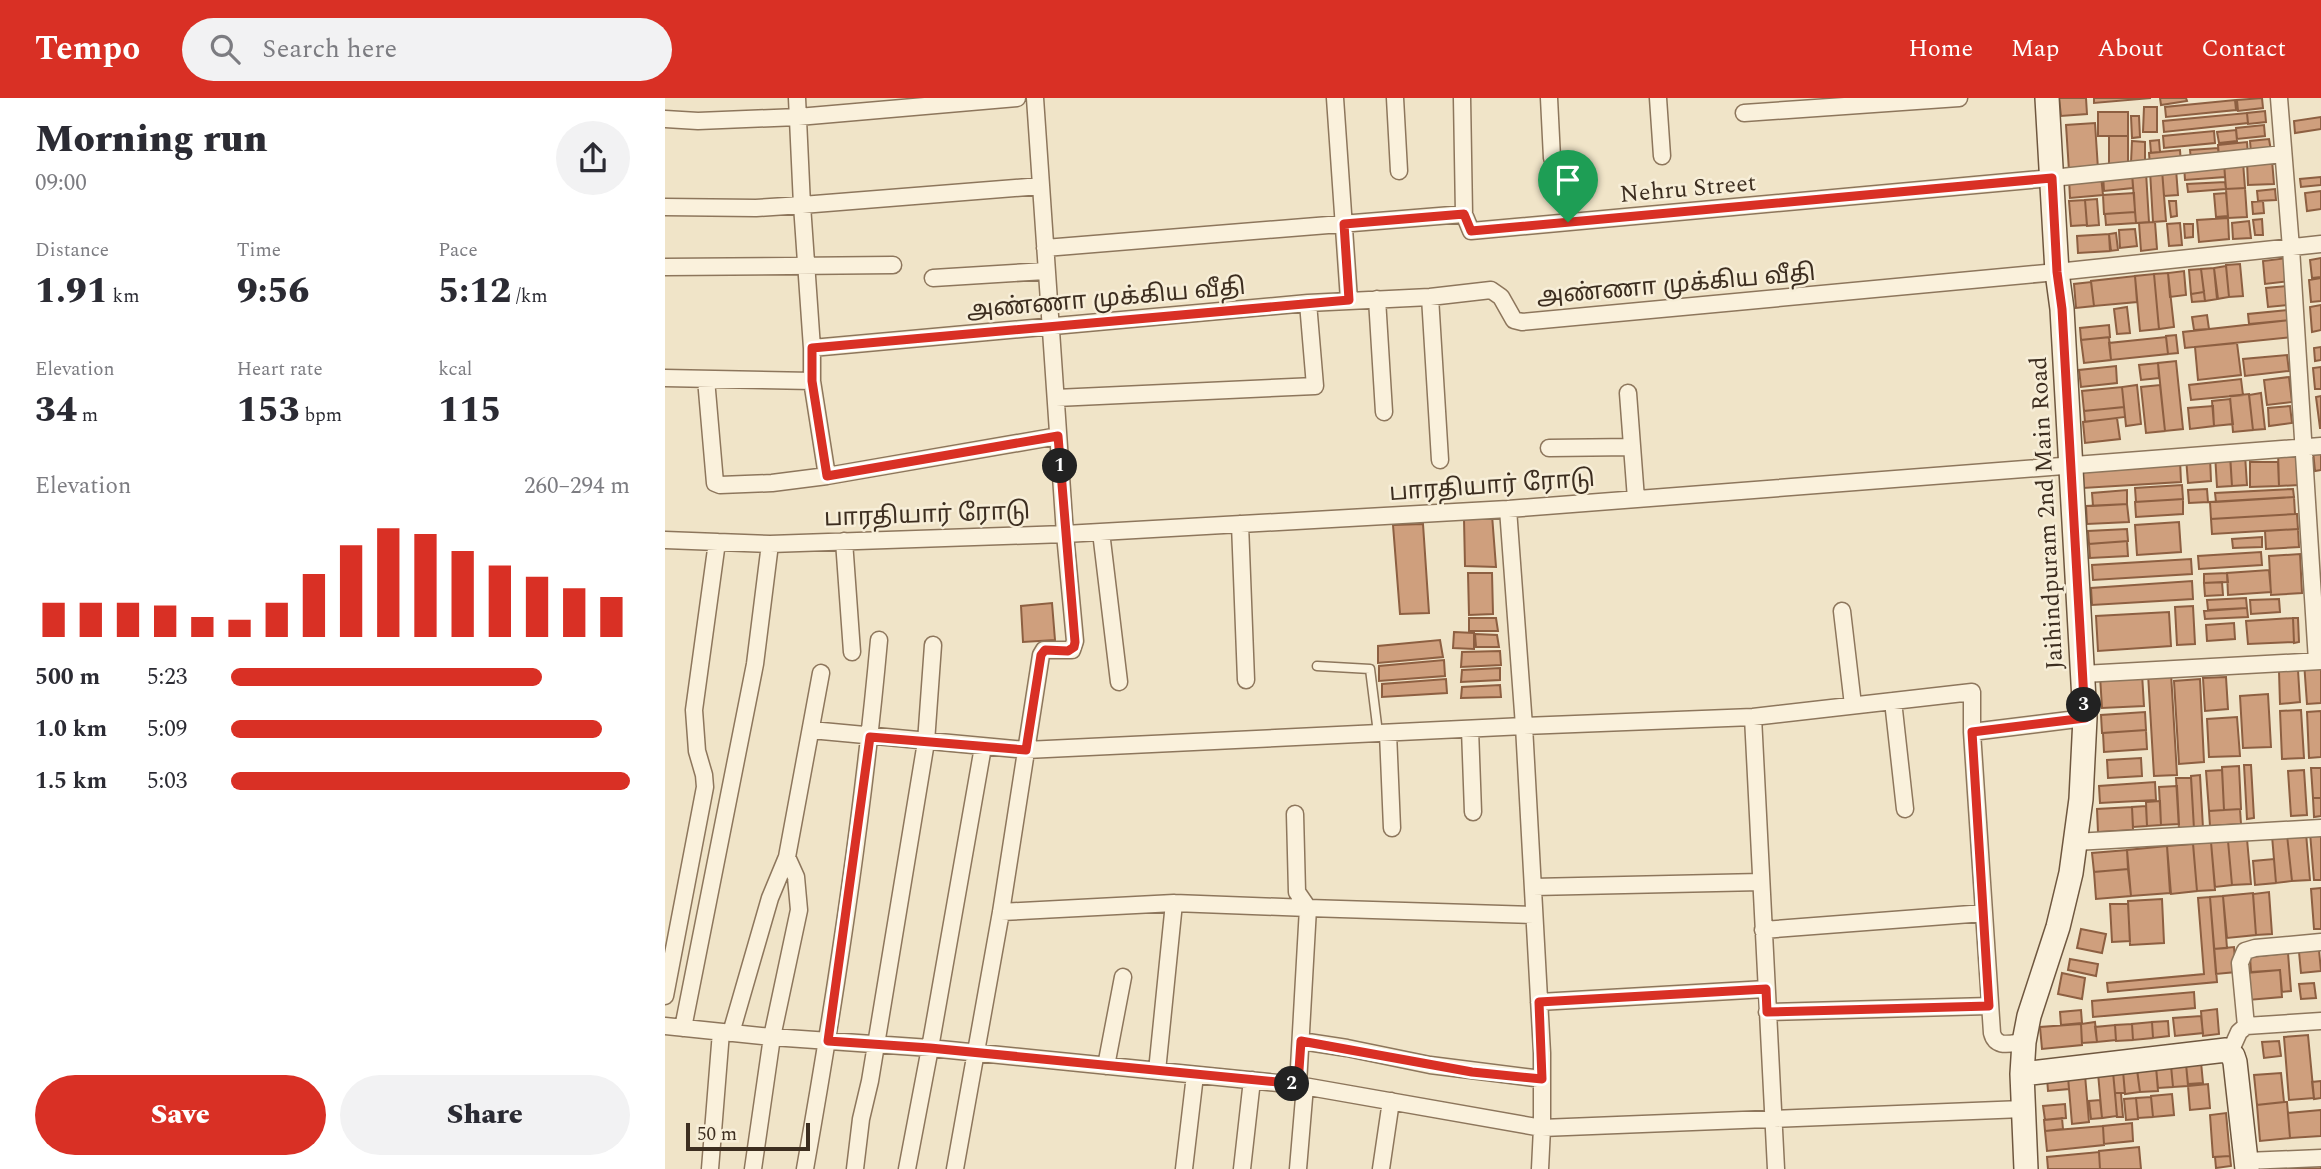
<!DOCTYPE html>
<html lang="en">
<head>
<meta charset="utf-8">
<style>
	body { margin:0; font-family:Spectral,"Noto Sans Tamil",serif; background:#f2f2f3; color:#2b2b33; height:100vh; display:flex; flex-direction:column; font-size:26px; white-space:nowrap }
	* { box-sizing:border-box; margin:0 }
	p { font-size:23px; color:#7c7c81 }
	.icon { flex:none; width:38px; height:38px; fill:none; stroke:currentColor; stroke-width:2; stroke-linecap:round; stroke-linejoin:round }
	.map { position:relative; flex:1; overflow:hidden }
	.side { display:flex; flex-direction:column; background:#fff; width:665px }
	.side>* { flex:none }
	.scale { position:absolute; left:21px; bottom:18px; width:124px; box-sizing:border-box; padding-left:7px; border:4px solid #3d2e20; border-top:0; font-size:19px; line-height:24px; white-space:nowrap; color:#3d2e20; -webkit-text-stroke:5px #f7eed8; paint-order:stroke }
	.pin { position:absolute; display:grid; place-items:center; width:60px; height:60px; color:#fff; margin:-72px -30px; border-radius:50% 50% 50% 0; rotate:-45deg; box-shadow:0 0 7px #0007 }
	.pin .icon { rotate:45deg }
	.km { position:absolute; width:35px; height:35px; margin:-18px; border-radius:50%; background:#222; color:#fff; font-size:19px; line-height:35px; text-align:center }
	.round { display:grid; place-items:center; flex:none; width:74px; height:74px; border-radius:37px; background:#f2f2f3 }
	.headline { display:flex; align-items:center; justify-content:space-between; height:119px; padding:0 35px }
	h1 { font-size:38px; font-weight:800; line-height:52px }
	.metrics { display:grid; grid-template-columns:repeat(3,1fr); gap:10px; height:119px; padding:7px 35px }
	.metrics div { display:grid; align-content:center }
	.metrics b { font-size:35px; font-weight:800 }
	.metrics small { font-size:19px; font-weight:400 }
	.metrics p { font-size:19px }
	.chart { height:196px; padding:14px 35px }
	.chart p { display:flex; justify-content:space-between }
	.chart svg { width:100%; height:126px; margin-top:7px; stroke:#d93025; stroke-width:6 }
	.primary-button { display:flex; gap:14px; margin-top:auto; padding:14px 35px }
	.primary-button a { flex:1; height:80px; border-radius:42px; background:#d93025; color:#fff; font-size:28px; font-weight:800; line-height:80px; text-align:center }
	.primary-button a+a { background:#f2f2f3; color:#2b2b33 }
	ul { padding:0 35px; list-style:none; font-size:23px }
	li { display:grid; grid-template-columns:112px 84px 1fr; align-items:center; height:52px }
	li i { height:18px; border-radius:9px; background:#d93025 }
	header { display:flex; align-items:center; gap:42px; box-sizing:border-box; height:98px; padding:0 35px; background:#d93025; color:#fff }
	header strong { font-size:33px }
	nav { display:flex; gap:38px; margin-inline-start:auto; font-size:24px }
	.search { width:490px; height:63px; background:#f2f2f3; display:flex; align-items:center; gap:18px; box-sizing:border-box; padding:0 24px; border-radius:38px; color:#7c7c81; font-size:26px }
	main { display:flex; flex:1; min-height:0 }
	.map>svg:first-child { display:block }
	.building { fill:#cf9f7d; stroke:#8d5f41; stroke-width:2 }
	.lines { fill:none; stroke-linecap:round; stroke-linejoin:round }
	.lane-casing { stroke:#8d765c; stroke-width:11 }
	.street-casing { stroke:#8d765c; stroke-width:19 }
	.secondary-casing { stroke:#6f573f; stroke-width:26 }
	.lane { stroke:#faf1dc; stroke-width:8 }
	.street { stroke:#faf1dc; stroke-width:16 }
	.secondary { stroke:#faf1dc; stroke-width:23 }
	.route-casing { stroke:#fff; stroke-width:14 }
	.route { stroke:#d93025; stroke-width:9 }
	.labels { text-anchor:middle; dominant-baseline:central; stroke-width:5; stroke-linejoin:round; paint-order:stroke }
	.street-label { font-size:24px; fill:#3d2e20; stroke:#f7eed8 }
</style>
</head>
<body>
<header>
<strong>Tempo</strong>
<div class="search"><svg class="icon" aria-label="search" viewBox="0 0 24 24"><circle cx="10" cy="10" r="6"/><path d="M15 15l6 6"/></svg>Search here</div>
<nav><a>Home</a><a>Map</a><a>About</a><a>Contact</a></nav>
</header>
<main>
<section class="side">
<div class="headline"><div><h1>Morning run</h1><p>09:00</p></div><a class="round"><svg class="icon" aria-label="share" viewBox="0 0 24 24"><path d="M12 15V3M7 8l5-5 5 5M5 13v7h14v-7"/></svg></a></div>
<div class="metrics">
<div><p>Distance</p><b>1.91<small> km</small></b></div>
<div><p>Time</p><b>9:56</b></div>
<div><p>Pace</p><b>5:12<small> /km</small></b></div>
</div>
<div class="metrics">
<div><p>Elevation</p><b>34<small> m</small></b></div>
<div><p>Heart rate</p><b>153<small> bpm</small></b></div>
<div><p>kcal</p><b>115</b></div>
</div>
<div class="chart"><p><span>Elevation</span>260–294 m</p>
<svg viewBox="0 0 160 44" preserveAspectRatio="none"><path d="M5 44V32M15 44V32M25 44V32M35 44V33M45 44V37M55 44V38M65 44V32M75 44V22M85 44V12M95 44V6M105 44V8M115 44V14M125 44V19M135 44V23M145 44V27M155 44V30"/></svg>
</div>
<ul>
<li><b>500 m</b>5:23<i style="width:78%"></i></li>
<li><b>1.0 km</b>5:09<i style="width:93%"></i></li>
<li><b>1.5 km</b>5:03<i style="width:100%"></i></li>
</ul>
<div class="primary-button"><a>Save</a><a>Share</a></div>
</section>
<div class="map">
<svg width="1656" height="1071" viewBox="0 0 1656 1071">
	<rect width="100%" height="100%" fill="#f0e4c8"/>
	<!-- building -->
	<path class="building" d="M1394,0H1421L1422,16L1396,18Z
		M1429,0H1486L1429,5Z
		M1495,0H1521L1522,3L1496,7Z
		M1597,0L1598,10L1573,13L1572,2Z
		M1570,2L1571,12L1501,19L1500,9Z
		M1479,9H1492V34H1478Z
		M1600,13L1601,24L1583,26L1582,15Z
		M1433,14H1463V38H1433Z
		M1582,15L1583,25L1499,34L1498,23Z
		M1466,18H1474L1475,39L1467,40Z
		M1656,19V31L1630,35L1629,23Z
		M1430,25L1433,71L1404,73L1401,27Z
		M1599,27L1600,38L1572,41L1571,30Z
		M1571,32L1572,43L1554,45L1552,34Z
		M1549,33L1550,45L1499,50L1498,38Z
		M1444,38H1463V68H1444Z
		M1604,41L1606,53L1586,55L1585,43Z
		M1494,42L1495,54L1486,55L1485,43Z
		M1467,43L1480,44V65H1466Z
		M1582,44L1583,57L1554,60L1553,47Z
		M1553,50L1554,60L1526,62L1525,52Z
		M1515,52L1516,65L1485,68L1484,55Z
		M1607,62L1609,86L1583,87L1582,64Z
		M1578,64L1580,90L1561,91L1559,65Z
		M1559,65L1560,79L1520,82L1519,68Z
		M1511,71L1513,97L1499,98L1497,72Z
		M1497,72L1501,123L1488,124L1485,73Z
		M1481,74L1484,124L1471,125L1467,75Z
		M1467,75L1468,90L1439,93L1438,77Z
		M1436,78L1438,97L1405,100L1404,81Z
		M1656,79V87L1636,89L1635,81Z
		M1560,84L1561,91L1523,94L1522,86Z
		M1580,90L1582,119L1563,120L1561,91Z
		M1610,91L1611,102L1593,103L1592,93Z
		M1656,93V111L1642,113L1640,95Z
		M1469,95L1470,114L1439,116L1438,97Z
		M1561,95L1563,118L1551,119L1549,96Z
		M1432,101L1434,127L1422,128L1420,102Z
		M1420,102L1422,127L1406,128L1404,103Z
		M1504,103H1511L1512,118L1506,119Z
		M1598,103L1599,115L1588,116L1587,104Z
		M1470,114L1471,125L1441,127L1440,116Z
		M1563,120L1564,141L1534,144L1532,122Z
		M1597,121L1598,137H1590L1588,122Z
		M1584,123L1586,140L1568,141L1567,125Z
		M1490,124L1492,151L1476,153L1474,125Z
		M1515,125L1517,147L1504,148L1502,126Z
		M1519,126H1528V139L1520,140Z
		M1470,131L1472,148L1455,150L1454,132Z
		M1451,135L1453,152L1445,153L1444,136Z
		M1444,136L1446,153L1413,155L1412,138Z
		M1622,160L1625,183L1600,186L1598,163Z
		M1656,160V179L1647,180L1645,162Z
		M1575,166L1578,198L1564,199L1561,167Z
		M1561,168L1564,199L1552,201L1549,170Z
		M1549,170L1553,201L1540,203L1536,171Z
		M1536,171L1539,194L1526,196L1524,172Z
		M1519,173L1521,197L1505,199L1503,175Z
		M1503,175L1509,229L1494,231L1489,176Z
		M1489,176L1494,231L1475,233L1470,178Z
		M1470,178L1472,204L1429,208L1426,183Z
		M1656,180V203L1646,204L1644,182Z
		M1426,184L1429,208L1411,210L1409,186Z
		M1622,188L1624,207L1603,209L1601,190Z
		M1539,194L1540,203L1527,204L1526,196Z
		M1656,207V232L1647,234L1645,209Z
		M1462,209L1465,235L1452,236L1449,211Z
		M1624,212L1625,222L1584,226L1583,216Z
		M1542,217L1544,231L1529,232L1527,219Z
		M1625,222L1627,239L1520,250L1518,234Z
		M1444,227L1445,239L1416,242L1415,230Z
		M1511,237L1513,255L1503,256L1501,238Z
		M1444,239L1446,262L1419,265L1416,242Z
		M1501,239L1503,256L1446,262L1444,245Z
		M1572,245L1576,277L1533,282L1530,249Z
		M1656,249V262L1650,263L1649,250Z
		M1622,257L1624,273L1580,278L1578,261Z
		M1511,263L1518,331L1500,333L1493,265Z
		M1493,265L1494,280L1476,282L1474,267Z
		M1451,268L1452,285L1416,289L1414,272Z
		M1656,269V291H1650L1648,270Z
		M1624,279L1627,304L1602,307L1599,282Z
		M1576,281L1578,297L1526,302L1524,287Z
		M1472,287L1476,326L1461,328L1457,289Z
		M1495,287L1500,333L1481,335L1476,289Z
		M1457,289L1459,309L1419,313L1417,293Z
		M1596,295L1600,331L1588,332L1584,297Z
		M1584,296L1588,332L1568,334L1565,298Z
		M1656,298V330H1655L1651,299Z
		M1565,301L1568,326L1549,328L1547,303Z
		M1548,308L1549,328L1525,331L1523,310Z
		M1625,308L1627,325L1604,328L1603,310Z
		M1459,309L1460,319L1420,324L1419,313Z
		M1452,320L1455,341L1420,345L1418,324Z
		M1633,352L1634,387L1614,388L1613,353Z
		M1656,352V372L1650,373L1648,353Z
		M1565,355L1567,388L1552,389L1550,356Z
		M1580,357L1582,387L1567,388L1565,358Z
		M1545,359L1546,383L1523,385L1521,360Z
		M1515,362L1516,384L1418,390L1416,368Z
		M1585,364H1613L1614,388L1585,389Z
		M1517,387L1518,401L1471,404L1470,390Z
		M1542,391L1543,404L1524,405L1523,392Z
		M1628,391L1629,399L1551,404L1550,395Z
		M1462,392V406L1428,408L1427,395Z
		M1629,399L1630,416L1546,421L1545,404Z
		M1518,401V416L1471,419L1470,404Z
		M1462,406L1464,424L1422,426L1421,408Z
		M1630,416H1632L1633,431L1547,436L1546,421Z
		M827,417L831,469L800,468L799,421Z
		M1514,424L1516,454L1472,457L1470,427Z
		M758,426L764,515L735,516L728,427Z
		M1462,431L1463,443L1424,446L1423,433Z
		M1633,431L1634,449L1601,451L1600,433Z
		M1597,439V449L1568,450L1567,441Z
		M1462,443L1463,458L1425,460L1424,446Z
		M1596,454L1597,467L1534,471L1533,458Z
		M1635,456L1637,495L1606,497L1604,458Z
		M1526,461L1527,476L1428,482L1427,467Z
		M1604,472L1606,494L1563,497L1562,475Z
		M803,475H827L828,516L804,517Z
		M1562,475L1563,484L1539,485V476Z
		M1527,483L1528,501L1427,507L1426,490Z
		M1557,484L1558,497L1540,498L1539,485Z
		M1581,500L1582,510L1543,512L1542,502Z
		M1614,501L1615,514L1586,516L1585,502Z
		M387,505L390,542L358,544L356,508Z
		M1528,508L1530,546L1512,547L1510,509Z
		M1582,510L1583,519L1540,521L1539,513Z
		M1504,514L1506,548L1433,553L1431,518Z
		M804,520H831L833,533H804Z
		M1628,520H1633L1634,544L1629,545Z
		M1628,520L1629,544L1583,546L1581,523Z
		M1569,525L1570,541L1542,543L1541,527Z
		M789,534L809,535V551L788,550Z
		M810,536L832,537L834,549H811Z
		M775,542L778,559L713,565V548Z
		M835,553L836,567L796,569L797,554Z
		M779,562L780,578L714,583V568Z
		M1656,563V605L1642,606L1639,564Z
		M835,570V582L796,584L797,572Z
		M1633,572L1635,604L1615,606L1614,573Z
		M1506,575L1512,677L1489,678L1483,576Z
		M1477,576L1479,608L1437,610L1435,578Z
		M1561,579L1563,611L1540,613L1538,580Z
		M781,581L782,595L717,599V586Z
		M1535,581L1539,664L1514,666L1509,583Z
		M835,587L836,599L796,600L797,589Z
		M1603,596L1606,649L1578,650L1575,598Z
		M1636,612L1639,660L1617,661L1615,613Z
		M1656,613V659L1644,660L1642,614Z
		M1480,614L1481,632L1437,635L1436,617Z
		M1572,619L1575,658L1544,659L1542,621Z
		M1481,632L1482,651L1439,654L1438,635Z
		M1476,660L1477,678L1443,680L1442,662Z
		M1579,667H1586L1589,720L1582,721Z
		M1574,668L1576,711L1559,712L1557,669Z
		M1646,670H1656V700H1648Z
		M1557,672L1559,712L1544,713L1541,673Z
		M1639,672L1642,717L1626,718L1623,673Z
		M1535,677L1538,730L1529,731L1526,678Z
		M1511,680H1526L1529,731H1514Z
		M1490,684L1491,702L1435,705L1434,688Z
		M1512,688L1514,726L1496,727L1494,689Z
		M1648,700H1656V718L1649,719Z
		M1495,703L1496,727L1482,728L1481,704Z
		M1481,708L1482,728L1468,729L1467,709Z
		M1467,709L1468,732L1433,734L1432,711Z
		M1575,711L1576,726L1545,728L1544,713Z
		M1656,734V782H1649L1645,735Z
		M1641,735L1645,782L1627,783L1622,737Z
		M1622,737L1627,783L1611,785L1607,738Z
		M1582,741L1586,786L1567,787L1563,743Z
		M1563,743L1567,787L1550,789L1546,744Z
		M1546,744L1550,792L1532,793L1528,745Z
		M1528,746L1532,793L1506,796L1502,748Z
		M1502,748L1505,795L1466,798L1462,752Z
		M1462,752L1463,771L1429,774L1427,755Z
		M1609,761L1611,785L1590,787L1588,763Z
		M1463,771L1466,798L1431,801L1429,774Z
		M1656,790V831H1649L1646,791Z
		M1604,794L1607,836L1591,837L1588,796Z
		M1588,795L1591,837L1562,840L1558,798Z
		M1558,798L1562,850L1549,851L1545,799Z
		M1545,799L1552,884L1443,894L1442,885L1539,876L1533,800Z
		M1497,801L1499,845L1465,847L1463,803Z
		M1445,806H1463L1465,843L1447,844Z
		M1416,831L1441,836L1437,855L1412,850Z
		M1569,849L1571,874L1551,876L1549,851Z
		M1654,852L1656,873L1636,875L1634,854Z
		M1623,855L1626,893L1617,894L1615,872L1586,874L1585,859Z
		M1405,861L1433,866L1431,878L1403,872Z
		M1615,872L1617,899L1583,902L1581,875Z
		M1397,875L1420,880L1417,901L1393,896Z
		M1649,885L1651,900L1636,901L1634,886Z
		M1529,894L1530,910L1428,919L1427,903Z
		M1552,911L1554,936L1538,938L1536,913Z
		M1416,912L1417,925L1396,927L1395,914Z
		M1536,918L1538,935L1510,938L1508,920Z
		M1503,923L1504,938L1488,940L1487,924Z
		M1430,924L1432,944L1417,945L1416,926Z
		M1487,924L1488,940L1468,942L1467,926Z
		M1416,926L1417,947L1377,951L1375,929Z
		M1467,926L1468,942L1451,943L1450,927Z
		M1450,927L1451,942L1432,944L1430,929Z
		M1643,937L1649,1000L1624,1002L1619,939Z
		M1614,943L1616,958L1599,960L1597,944Z
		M1536,964L1538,985L1523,986L1521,966Z
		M1521,966L1523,988L1508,989L1506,967Z
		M1506,968L1508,989L1493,990L1491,969Z
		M1491,969L1493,993L1475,994L1472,971Z
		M1472,972L1475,994L1460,996L1458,973Z
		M1458,973L1460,995H1450L1448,974Z
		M1448,974L1452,1018L1437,1020L1433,975Z
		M1616,975L1619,1004L1592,1007L1589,977Z
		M1420,977L1424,1024L1407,1026L1403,979Z
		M1403,979L1404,991L1383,993L1382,980Z
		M1656,983V1000L1649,1001L1647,984Z
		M1543,986L1545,1010L1525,1012L1523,988Z
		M1450,995H1456L1458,1019H1452Z
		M1507,996L1509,1017L1488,1019L1486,998Z
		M1486,999L1488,1019L1473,1020L1471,1000Z
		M1471,1000L1473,1021L1461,1022L1459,1001Z
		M1435,1002L1437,1020L1426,1021L1424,1003Z
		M1619,1004H1622L1625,1040L1595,1043L1592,1007Z
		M1400,1006L1401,1020L1380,1022L1378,1008Z
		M1656,1012V1038L1625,1040L1623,1015Z
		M1561,1015L1565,1058L1548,1059L1545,1017Z
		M1397,1020L1398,1031L1380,1033L1379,1022Z
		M1467,1025L1468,1043L1439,1046L1438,1028Z
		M1438,1028L1439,1047L1382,1053L1380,1033Z
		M1474,1049L1476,1071H1435L1434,1053Z
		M1434,1054L1435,1071H1383L1382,1059Z
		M1565,1058L1566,1068L1551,1070L1550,1059Z
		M1656,1061V1071H1603V1064Z"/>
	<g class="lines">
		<!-- lane casing -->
		<g class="lane-casing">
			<path id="lane" d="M652,568L705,571L713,635"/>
		</g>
		<!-- street casing -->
		<g class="street-casing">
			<path id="street" d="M132,0L137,107L147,250V283L162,378L393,338
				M670,0L684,202
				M730,0L734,73
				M797,0L799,116
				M884,0L887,60
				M993,0L997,58
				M1614,0L1626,150L1652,563
				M1079,15L1294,0
				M0,21L33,23L133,19L352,0
				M0,109L91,110L137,107L375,88
				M380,150L799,116L806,133L1387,80L1618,56
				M0,169L228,167
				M268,180L381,173
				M765,199L775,362
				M712,201L719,314
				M147,250L643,205L765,199L826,192L836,199L849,222L857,224L1392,174L1656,146
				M0,280L147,283
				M41,281L50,385L55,387L107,385L162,378
				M963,295L971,401
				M391,300L650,288L643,205
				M884,350L967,349
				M843,411L859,628L877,955V1030L875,1071
				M575,426L581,582
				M436,434L454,584
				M0,442L105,446L400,436L843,411L1656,348
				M179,443L187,554
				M1177,513L1188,607
				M1418,576L1656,563
				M1228,603L1240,711
				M1088,619L1111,1071
				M805,631L808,714
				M146,632L361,652L859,628L1088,619L1307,594V634L1327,935C1331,951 1346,945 1359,944
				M1307,634L1420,620
				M723,635L727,730
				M318,649L265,950L633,987L877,1030L1358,1011
				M630,716L632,794L643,810
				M1410,744L1656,730
				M868,789L1096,784
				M336,814L509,805L643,810
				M1098,832L1319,815
				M0,898L40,689L39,677L32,653L29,612L52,444
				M874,904L1101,891
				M1102,914L1324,908
				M0,928L107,939L265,950L242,1071
				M1581,928L1575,865L1580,853L1590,850L1656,844
				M18,930L90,566L105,446
				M66,935L105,800L122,759L156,575
				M636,943L682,950L765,967L877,981
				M1565,954L1574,934L1581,928L1656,923
				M441,968L458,879
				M492,973L509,805
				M633,987L643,810L869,817
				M1581,1063L1656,1060
				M45,1071L56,934
				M88,1071L107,939L134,812L131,779L122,759
				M140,1071C171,896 198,720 214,542
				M190,1071L196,1021L205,983L261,644L268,547
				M290,1071L336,814L376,557L379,552H407L410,543L400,436L370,0
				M519,1071L530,977
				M577,1071L587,982
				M633,1071L640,988
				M716,1071L726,1003"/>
		</g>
		<!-- secondary casing -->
		<g class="secondary-casing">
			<path id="secondary" d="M1357,976L1561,952L1568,958L1570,964L1582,1071
				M1361,1071L1357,976L1359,944L1364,918L1393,829L1406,775L1416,701L1420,620L1397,211L1392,174L1382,0"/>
		</g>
		<!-- lane -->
		<use href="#lane" class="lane"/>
		<!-- street -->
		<use href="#street" class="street"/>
		<!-- secondary -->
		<use href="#secondary" class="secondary"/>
	</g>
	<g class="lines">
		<!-- route casing -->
		<g class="route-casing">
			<path id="route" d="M1387,80L1392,174L1397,211L1420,620L1307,634L1324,908L1102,914L1101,891L874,904L877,981L807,974L636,943L633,986L265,950L163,943L205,639L361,652L376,557L380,552L403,553L409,549L410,544L393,338L162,378L147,283V250L684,202L679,126L799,116L806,133Z"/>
		</g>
		<!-- route -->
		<use href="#route" class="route"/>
	</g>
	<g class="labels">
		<!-- street labels -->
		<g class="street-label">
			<text transform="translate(1023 91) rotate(-5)">Nehru Street</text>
			<text transform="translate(1011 187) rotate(-5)">அண்ணா முக்கிய வீதி</text>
			<text transform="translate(441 201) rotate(-5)">அண்ணா முக்கிய வீதி</text>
			<text transform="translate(827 388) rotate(-4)">பாரதியார் ரோடு</text>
			<text transform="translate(1382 415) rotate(-93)">Jaihindpuram 2nd Main Road</text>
			<text transform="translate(262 417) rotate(-2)">பாரதியார் ரோடு</text>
		</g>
	</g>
</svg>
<div class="scale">50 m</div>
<div class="pin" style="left:903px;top:124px;background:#1e9e55"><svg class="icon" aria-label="arrive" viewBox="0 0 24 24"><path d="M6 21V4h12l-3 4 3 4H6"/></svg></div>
<b class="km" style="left:395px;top:368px">1</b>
<b class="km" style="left:627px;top:986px">2</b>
<b class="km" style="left:1419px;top:607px">3</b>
</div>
</main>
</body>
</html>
